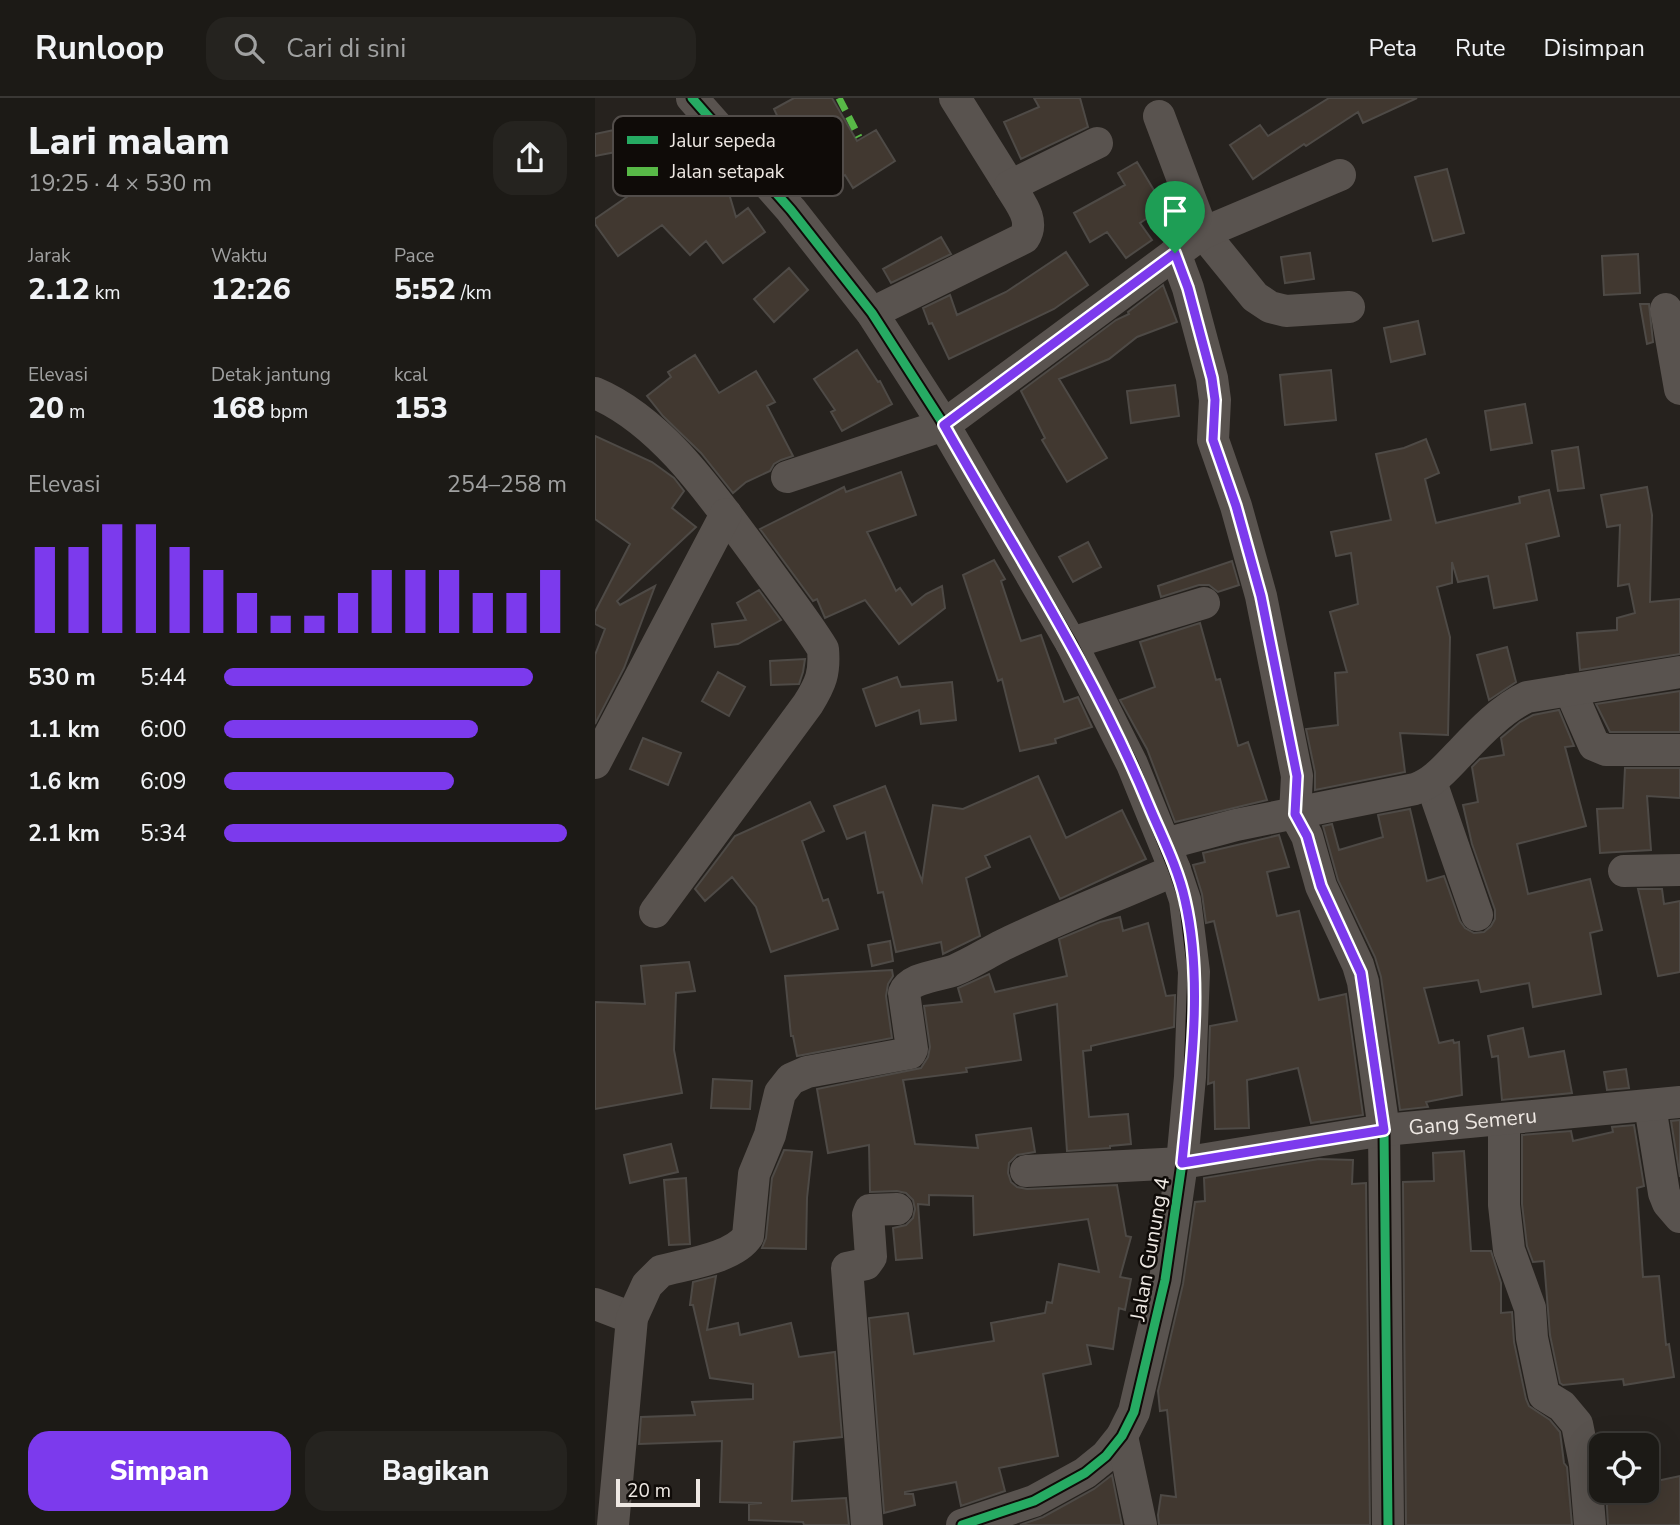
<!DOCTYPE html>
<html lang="id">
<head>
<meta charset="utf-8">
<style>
	body { margin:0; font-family:"Nunito Sans",sans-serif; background:#25231f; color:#f1f3f6; height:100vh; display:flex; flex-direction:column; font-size:26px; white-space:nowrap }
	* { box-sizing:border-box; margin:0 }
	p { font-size:23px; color:#a0a1a1 }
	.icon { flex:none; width:38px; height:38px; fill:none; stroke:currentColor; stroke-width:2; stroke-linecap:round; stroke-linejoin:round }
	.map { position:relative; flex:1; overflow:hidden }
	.details { display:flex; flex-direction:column; background:#1c1a16; width:595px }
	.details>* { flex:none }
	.fabs { position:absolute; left:994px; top:1335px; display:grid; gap:14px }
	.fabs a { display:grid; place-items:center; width:70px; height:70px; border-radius:14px; background:#1c1a16; box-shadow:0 7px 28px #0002,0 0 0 2px #3a3835; font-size:35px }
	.scale { position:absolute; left:21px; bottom:18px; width:84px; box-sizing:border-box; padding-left:7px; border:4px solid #eee8e3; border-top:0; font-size:19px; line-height:24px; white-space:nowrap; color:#eee8e3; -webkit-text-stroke:5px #0f0b08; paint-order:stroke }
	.pin { position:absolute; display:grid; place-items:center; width:60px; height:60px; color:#fff; margin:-72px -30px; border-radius:50% 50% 50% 0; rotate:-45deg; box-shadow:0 0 7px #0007 }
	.pin .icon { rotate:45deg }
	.round { display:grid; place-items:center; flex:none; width:74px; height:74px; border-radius:21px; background:#25231f }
	.head { display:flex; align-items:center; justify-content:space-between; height:119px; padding:0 28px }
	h1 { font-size:38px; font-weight:800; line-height:52px }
	.stats { display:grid; grid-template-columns:repeat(3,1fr); gap:10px; height:119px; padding:7px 28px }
	.stats div { display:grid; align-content:center }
	.stats b { font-size:30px; font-weight:800 }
	.stats small { font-size:19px; font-weight:400 }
	.stats p { font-size:19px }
	.chart { height:196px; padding:14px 28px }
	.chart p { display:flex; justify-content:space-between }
	.chart svg { width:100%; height:126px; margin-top:7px; stroke:#7c3aed; stroke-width:6 }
	.action { display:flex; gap:14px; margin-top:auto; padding:14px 28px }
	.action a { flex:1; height:80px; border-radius:21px; background:#7c3aed; color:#fff; font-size:28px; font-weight:800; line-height:80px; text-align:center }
	.action a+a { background:#25231f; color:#f1f3f6 }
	ul { padding:0 28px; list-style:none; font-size:23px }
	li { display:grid; grid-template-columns:112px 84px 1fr; align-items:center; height:52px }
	li i { height:18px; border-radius:9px; background:#7c3aed }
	header { display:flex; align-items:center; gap:42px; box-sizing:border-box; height:98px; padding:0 35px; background:#1c1a16; border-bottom:2px solid #3a3835 }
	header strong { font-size:33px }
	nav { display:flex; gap:38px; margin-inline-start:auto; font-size:24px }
	.search { width:490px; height:63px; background:#25231f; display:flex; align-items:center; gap:18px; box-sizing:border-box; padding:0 24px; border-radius:21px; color:#a0a1a1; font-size:26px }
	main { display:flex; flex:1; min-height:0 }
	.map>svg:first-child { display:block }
	.building { fill:#413830; stroke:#4e4a46; stroke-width:2 }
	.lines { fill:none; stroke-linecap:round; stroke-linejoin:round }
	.minor { stroke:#59534f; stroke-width:32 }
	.quiet { stroke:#58b947; stroke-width:7; stroke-dasharray:14 7; stroke-linecap:butt }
	.cycleway-casing { stroke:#0f0b08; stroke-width:13 }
	.cycleway { stroke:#26ab63; stroke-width:9 }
	.route-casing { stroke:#fff; stroke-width:14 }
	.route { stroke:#7c3aed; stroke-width:9 }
	.labels { text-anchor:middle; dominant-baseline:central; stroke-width:5; stroke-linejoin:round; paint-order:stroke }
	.street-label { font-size:21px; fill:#eee8e3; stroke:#0f0b08 }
	.key { fill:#0f0b08; stroke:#524d4a; stroke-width:2 }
	.key-label { font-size:19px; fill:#eee8e3 }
</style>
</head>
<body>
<header>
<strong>Runloop</strong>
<div class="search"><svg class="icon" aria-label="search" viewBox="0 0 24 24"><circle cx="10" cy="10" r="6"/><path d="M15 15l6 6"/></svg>Cari di sini</div>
<nav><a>Peta</a><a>Rute</a><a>Disimpan</a></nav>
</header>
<main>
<section class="details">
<div class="head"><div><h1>Lari malam</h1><p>19:25 · 4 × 530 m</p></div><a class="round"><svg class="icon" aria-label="share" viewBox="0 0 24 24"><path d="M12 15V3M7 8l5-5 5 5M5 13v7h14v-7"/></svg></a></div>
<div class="stats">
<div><p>Jarak</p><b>2.12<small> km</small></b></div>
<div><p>Waktu</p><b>12:26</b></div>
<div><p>Pace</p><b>5:52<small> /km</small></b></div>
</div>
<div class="stats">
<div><p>Elevasi</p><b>20<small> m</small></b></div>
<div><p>Detak jantung</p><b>168<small> bpm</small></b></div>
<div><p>kcal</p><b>153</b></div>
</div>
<div class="chart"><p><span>Elevasi</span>254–258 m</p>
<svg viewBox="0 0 160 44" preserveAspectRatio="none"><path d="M5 44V14M15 44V14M25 44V6M35 44V6M45 44V14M55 44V22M65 44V30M75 44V38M85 44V38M95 44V30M105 44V22M115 44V22M125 44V22M135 44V30M145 44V30M155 44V22"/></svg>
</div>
<ul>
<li><b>530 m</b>5:44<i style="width:90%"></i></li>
<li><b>1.1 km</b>6:00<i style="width:74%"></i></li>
<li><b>1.6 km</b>6:09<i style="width:67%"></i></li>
<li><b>2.1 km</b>5:34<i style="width:100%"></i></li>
</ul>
<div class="action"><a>Simpan</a><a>Bagikan</a></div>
</section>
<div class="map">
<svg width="1085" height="1427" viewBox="0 0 1085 1427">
	<rect width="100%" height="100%" fill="#26221e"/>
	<!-- building -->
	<path class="building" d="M199,0H237L262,43L281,32L300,63L258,90L250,77L217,94L179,11Z
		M439,0H485L493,29L426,61L409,24L444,9Z
		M734,0H822L768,25L763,14L711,48L709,46L658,81L635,47L665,27L673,38Z
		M38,28L44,56L22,61L21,54L0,58V36Z
		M542,64L569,109L545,125L557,142L531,160L512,134L495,144L479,115L530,87L523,75Z
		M81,65L91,83L127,72L141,119L153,110L170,134L128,165L111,143L95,157L67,127L23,158L0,126V121Z
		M852,71L869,135L838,143L820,79Z
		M346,139L356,156L296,185L288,171Z
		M471,154L493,187L459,211L354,261L337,225L334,226L328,210L355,197L362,217L411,194Z
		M715,155L719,181L690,185L686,159Z
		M1043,156L1045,195L1009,197L1007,158Z
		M194,170L213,192L179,224L159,201Z
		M568,187L582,224L542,239L514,261L464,281L512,360L472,384L447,342L450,340L426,293L521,222L534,216L533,214Z
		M1045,206H1054L1058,244L1052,246Z
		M823,223L830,256L796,264L789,230Z
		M262,252L283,284L285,283L297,306L247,333L236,314L240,312L219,281Z
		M100,257L124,295L161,273L180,304L172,308L198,358L186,362L179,366L175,373L151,384L138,395L106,355L68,318L52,298L76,279L73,274Z
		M736,272L741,322L690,327L685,277Z
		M580,287L584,318L536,325L532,293Z
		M930,306L937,345L896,352L890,313Z
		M0,338L57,364L79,380L89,393L77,410L101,429L22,503L25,507L60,488L29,570L0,626V557L10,531L0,526V514L35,446L0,421Z
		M831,341L844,375L830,381L841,425L925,405L924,399L954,392L964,438L931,446L942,502L899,510L893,478L863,484L857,464V485L842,489L855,539L853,637L805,635L810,674L720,692V674L711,631L743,627L740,575L752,574L735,514L763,506L756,455L741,458L736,434L796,422L781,356L809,350Z
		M983,349L989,390L963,393L957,353Z
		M306,374L321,417L272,434L301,493L305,490L317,507L331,496L347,488L350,510L304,546L270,502L230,520L222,501L218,503L165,431L249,389L251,394Z
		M1052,389L1057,417L1055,504L1085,501V556L985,572L982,535L1022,532V520L1040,515L1034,486L1023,488L1025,427L1012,429L1006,397Z
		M493,444L506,469L478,484L464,459Z
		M399,462L410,481L406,483L426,543L446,537L469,604L483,599L497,629L460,641L461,645L425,653L407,581L403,583L368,477Z
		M637,463L644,487L623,494L614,487H604L566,499L563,488Z
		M164,492L186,522L143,546L120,549L117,526L151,522L142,505Z
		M605,525L621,582L625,581L643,648L653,644L672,702L580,724L552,651L525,602L560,589L545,544Z
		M912,549L921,584L894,602L882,557Z
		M210,561L208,574L204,586L176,587L175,563Z
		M123,574L150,589L134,618L107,603Z
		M302,579L306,589L357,584L361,622L326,626L324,612L281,628L268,591Z
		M1085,593V634H1015L1001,606Z
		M964,612L979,648L970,649L991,728L922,746L933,796L995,781L1007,832L995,835L1006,896L938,909L934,885L886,894L883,882L829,890L844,945L858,942L859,945L864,944L867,997L831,1004L833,1009L805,1012L786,879L780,859L743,782L728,728L737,726L744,752L788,739L783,717L815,711L832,783L849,778L865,823L870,830L879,835L889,834L896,828L900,821V812L877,746L868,707L883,704L877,669L885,661L909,657L906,640L925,624L938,617Z
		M48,640L86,655L73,687L35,671Z
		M1030,670H1085V700L1052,698L1056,752L1005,755L1002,711L1028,710Z
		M443,678L471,740L527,712L551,761L465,801L435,738L390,758L395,769L371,780L385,838L348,856L346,844L301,854L288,794L283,795L270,734L252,741L239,708L290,688L327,783L338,707L368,711Z
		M215,704L229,733L207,743L228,803L233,801L243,831L176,854L161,809L137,779L110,803L100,791L140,738Z
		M684,737L694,769L672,774L682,818L704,813L724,902L751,896L768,1017L716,1025L703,970L652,982L654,1030L620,1031L619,984L613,986L615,928L642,923L619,823L611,825L607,796L598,767L610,764L608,755Z
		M1043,791H1067L1069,806L1085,803V874L1063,878Z
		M525,819L528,833L553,825L571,898L580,897L579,929L496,948V952L488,953L494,1019L533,1016L536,1046L515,1048V1050L472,1053L462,906L419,916L426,962L371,970L372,974L308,982L320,1046L383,1050L381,1037L436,1030L440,1054L422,1057L414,1065L413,1075L416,1084L422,1089L432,1091L522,1087L531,1138L536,1139L525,1179L536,1181L530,1212L524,1210L518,1251L492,1247L496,1266L448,1276L463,1358L404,1370L410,1393L366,1408L361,1384L310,1394V1396H318L320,1407L289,1415L274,1220L313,1215L319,1256L399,1243L396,1225L450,1215L452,1204L457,1205L464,1166L504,1174L493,1121L379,1137L378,1098L334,1097V1107L323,1106L327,1160L301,1162L298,1130L311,1127L318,1120L320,1111L318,1102L311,1095L302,1093L275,1094L274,1047L233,1055L222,991L326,970L333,959L335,949L329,908L367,904L363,890L394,876L400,894L472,878L464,841L505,824Z
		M295,843L298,863L277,868L273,847Z
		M94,864L100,893L81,895L79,952L87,995L0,1011V904L50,906L46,868Z
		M297,872L298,878L293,886L291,898L297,940L202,958L198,938H196L190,878Z
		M928,930L934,959L969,953L977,995L907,1002L903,958L897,959L893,938Z
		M1031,971L1034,990L1012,992L1009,974Z
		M118,981L157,983L155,1011L116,1010Z
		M1085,1022V1079L1076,1023Z
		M1039,1027L1049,1088L1042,1090L1048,1179L1064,1178L1071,1247L1074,1246L1079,1279L1029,1287L1028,1281L968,1287L965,1285L955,1237L949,1163L938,1164L932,1148L927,1106V1037L976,1033L978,1043L1018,1034L1017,1029Z
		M76,1046L83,1074L35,1085L29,1057Z
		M189,1052L217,1054L212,1100L211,1151L167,1150L171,1140L177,1080Z
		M869,1053L876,1153H896L906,1185V1215L917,1214L919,1244L931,1301L934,1308L955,1322L965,1334L969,1365L972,1369L977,1427H811L808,1084L839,1083L838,1055Z
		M724,1061L758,1062L757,1086L771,1085L775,1427H564L563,1417L566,1397L581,1399L572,1312L565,1313L563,1293L588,1186L600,1104L610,1103L609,1080Z
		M91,1080L95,1146L74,1147L69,1082Z
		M121,1178L112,1232L143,1225L145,1237L196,1225L204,1259L240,1254L247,1339L199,1344L197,1403L251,1400L254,1427H209L208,1424L154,1422V1406L167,1405L125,1404L127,1343L44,1346L46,1319L100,1317L97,1304L158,1301V1286L115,1280L98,1207H95L98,1184Z
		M517,1377L527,1427H425L448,1419L499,1391Z
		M1085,1378V1427H1013L1011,1393H1052V1385Z"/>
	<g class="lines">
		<!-- minor -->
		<g class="minor">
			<path d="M97,0L196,112L277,215L349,327L476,545L537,666L580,772L590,802L599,874L595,979L587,1065L570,1182L539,1314L527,1338L511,1358L490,1375L439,1403L367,1427"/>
			<path d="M360,0L415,88"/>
			<path d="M564,18L608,135L660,199L675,209L691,213L754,209"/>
			<path d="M580,155L593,190L617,280L620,302L618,342L641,408L666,498L702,678L700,716L712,738L726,788L763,867L768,884L789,1032L793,1427"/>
			<path d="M1071,211L1085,291"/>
			<path d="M277,215L429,140C441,122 424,104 415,88L502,45"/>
			<path d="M0,295C69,324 121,403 165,462C186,492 209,520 228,551C230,575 226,585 213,606L60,814"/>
			<path d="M192,379L349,327L608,135L745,77"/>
			<path d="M476,545L609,505"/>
			<path d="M975,592L999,647L1011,652H1085"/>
			<path d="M0,665L131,416"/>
			<path d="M836,684L882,817"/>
			<path d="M570,746L641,727L820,691C840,684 852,668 867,653C885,634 908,610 932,599L1085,574"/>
			<path d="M1029,773L1085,772"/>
			<path d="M1055,1008L1069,1095L1073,1105L1085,1119"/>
			<path d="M909,1022V1107L914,1152L935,1210L937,1240L949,1297L967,1308L982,1326L990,1366L995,1427"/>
			<path id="s1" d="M431,1073L587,1065L789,1032L1085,1004"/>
			<path d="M0,1206L37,1220"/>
			<path d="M527,1338L546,1427"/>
			<path d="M18,1427L37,1220L52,1187L66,1173C91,1166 139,1160 153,1138L159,1076L175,1037L185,995L196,981L212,974L315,955L317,951L309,895C315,879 345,878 360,872C377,865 392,855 408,847C464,820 523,797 580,772"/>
			<path d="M272,1427L252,1170L271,1166L276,1159L273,1117L275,1112L302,1111"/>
		</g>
		<!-- quiet -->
		<path class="quiet" d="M244,0L264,39"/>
		<!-- cycleway casing -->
		<g class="cycleway-casing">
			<path id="cycleway" d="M97,0L196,112L277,215L349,327L476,545L537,666L580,772L590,802L599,874L595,979L587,1065L570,1182L539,1314L527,1338L511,1358L490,1375L439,1403L367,1427
				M580,155L593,190L617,280L620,302L618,342L641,408L666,498L702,678L700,716L712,738L726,788L763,867L768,884L789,1032L793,1427"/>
		</g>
		<!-- cycleway -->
		<use href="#cycleway" class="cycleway"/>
	</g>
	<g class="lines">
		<!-- route casing -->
		<g class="route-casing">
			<path id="route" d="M580,155L593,190L617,280L620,302L618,342L641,408L666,498L702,678L700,716L712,738L726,788L766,875L789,1032L587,1065C595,981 609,885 590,802C583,770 567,739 554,708C499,574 420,453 349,327Z"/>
		</g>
		<!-- route -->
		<use href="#route" class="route"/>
	</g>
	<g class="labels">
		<!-- street labels -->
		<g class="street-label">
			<text stroke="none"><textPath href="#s1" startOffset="450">Gang Semeru</textPath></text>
			<text transform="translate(555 1151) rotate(-80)">Jalan Gunung 4</text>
		</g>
	</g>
	<!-- legend -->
	<rect x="18" y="18" width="230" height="80" rx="10" class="key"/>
	<rect x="32" y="38" width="31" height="8" fill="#26ab63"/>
	<rect x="32" y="69" width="31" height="9" fill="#58b947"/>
	<g class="key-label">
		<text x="75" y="49">Jalur sepeda</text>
		<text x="75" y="80">Jalan setapak</text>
	</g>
</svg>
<div class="fabs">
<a><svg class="icon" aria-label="locate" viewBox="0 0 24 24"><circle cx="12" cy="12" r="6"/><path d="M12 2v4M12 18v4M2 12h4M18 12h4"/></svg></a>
</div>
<div class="scale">20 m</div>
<div class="pin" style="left:580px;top:155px;background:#1e9e55"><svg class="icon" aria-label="arrive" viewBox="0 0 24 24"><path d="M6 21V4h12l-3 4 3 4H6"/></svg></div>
</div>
</main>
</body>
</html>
